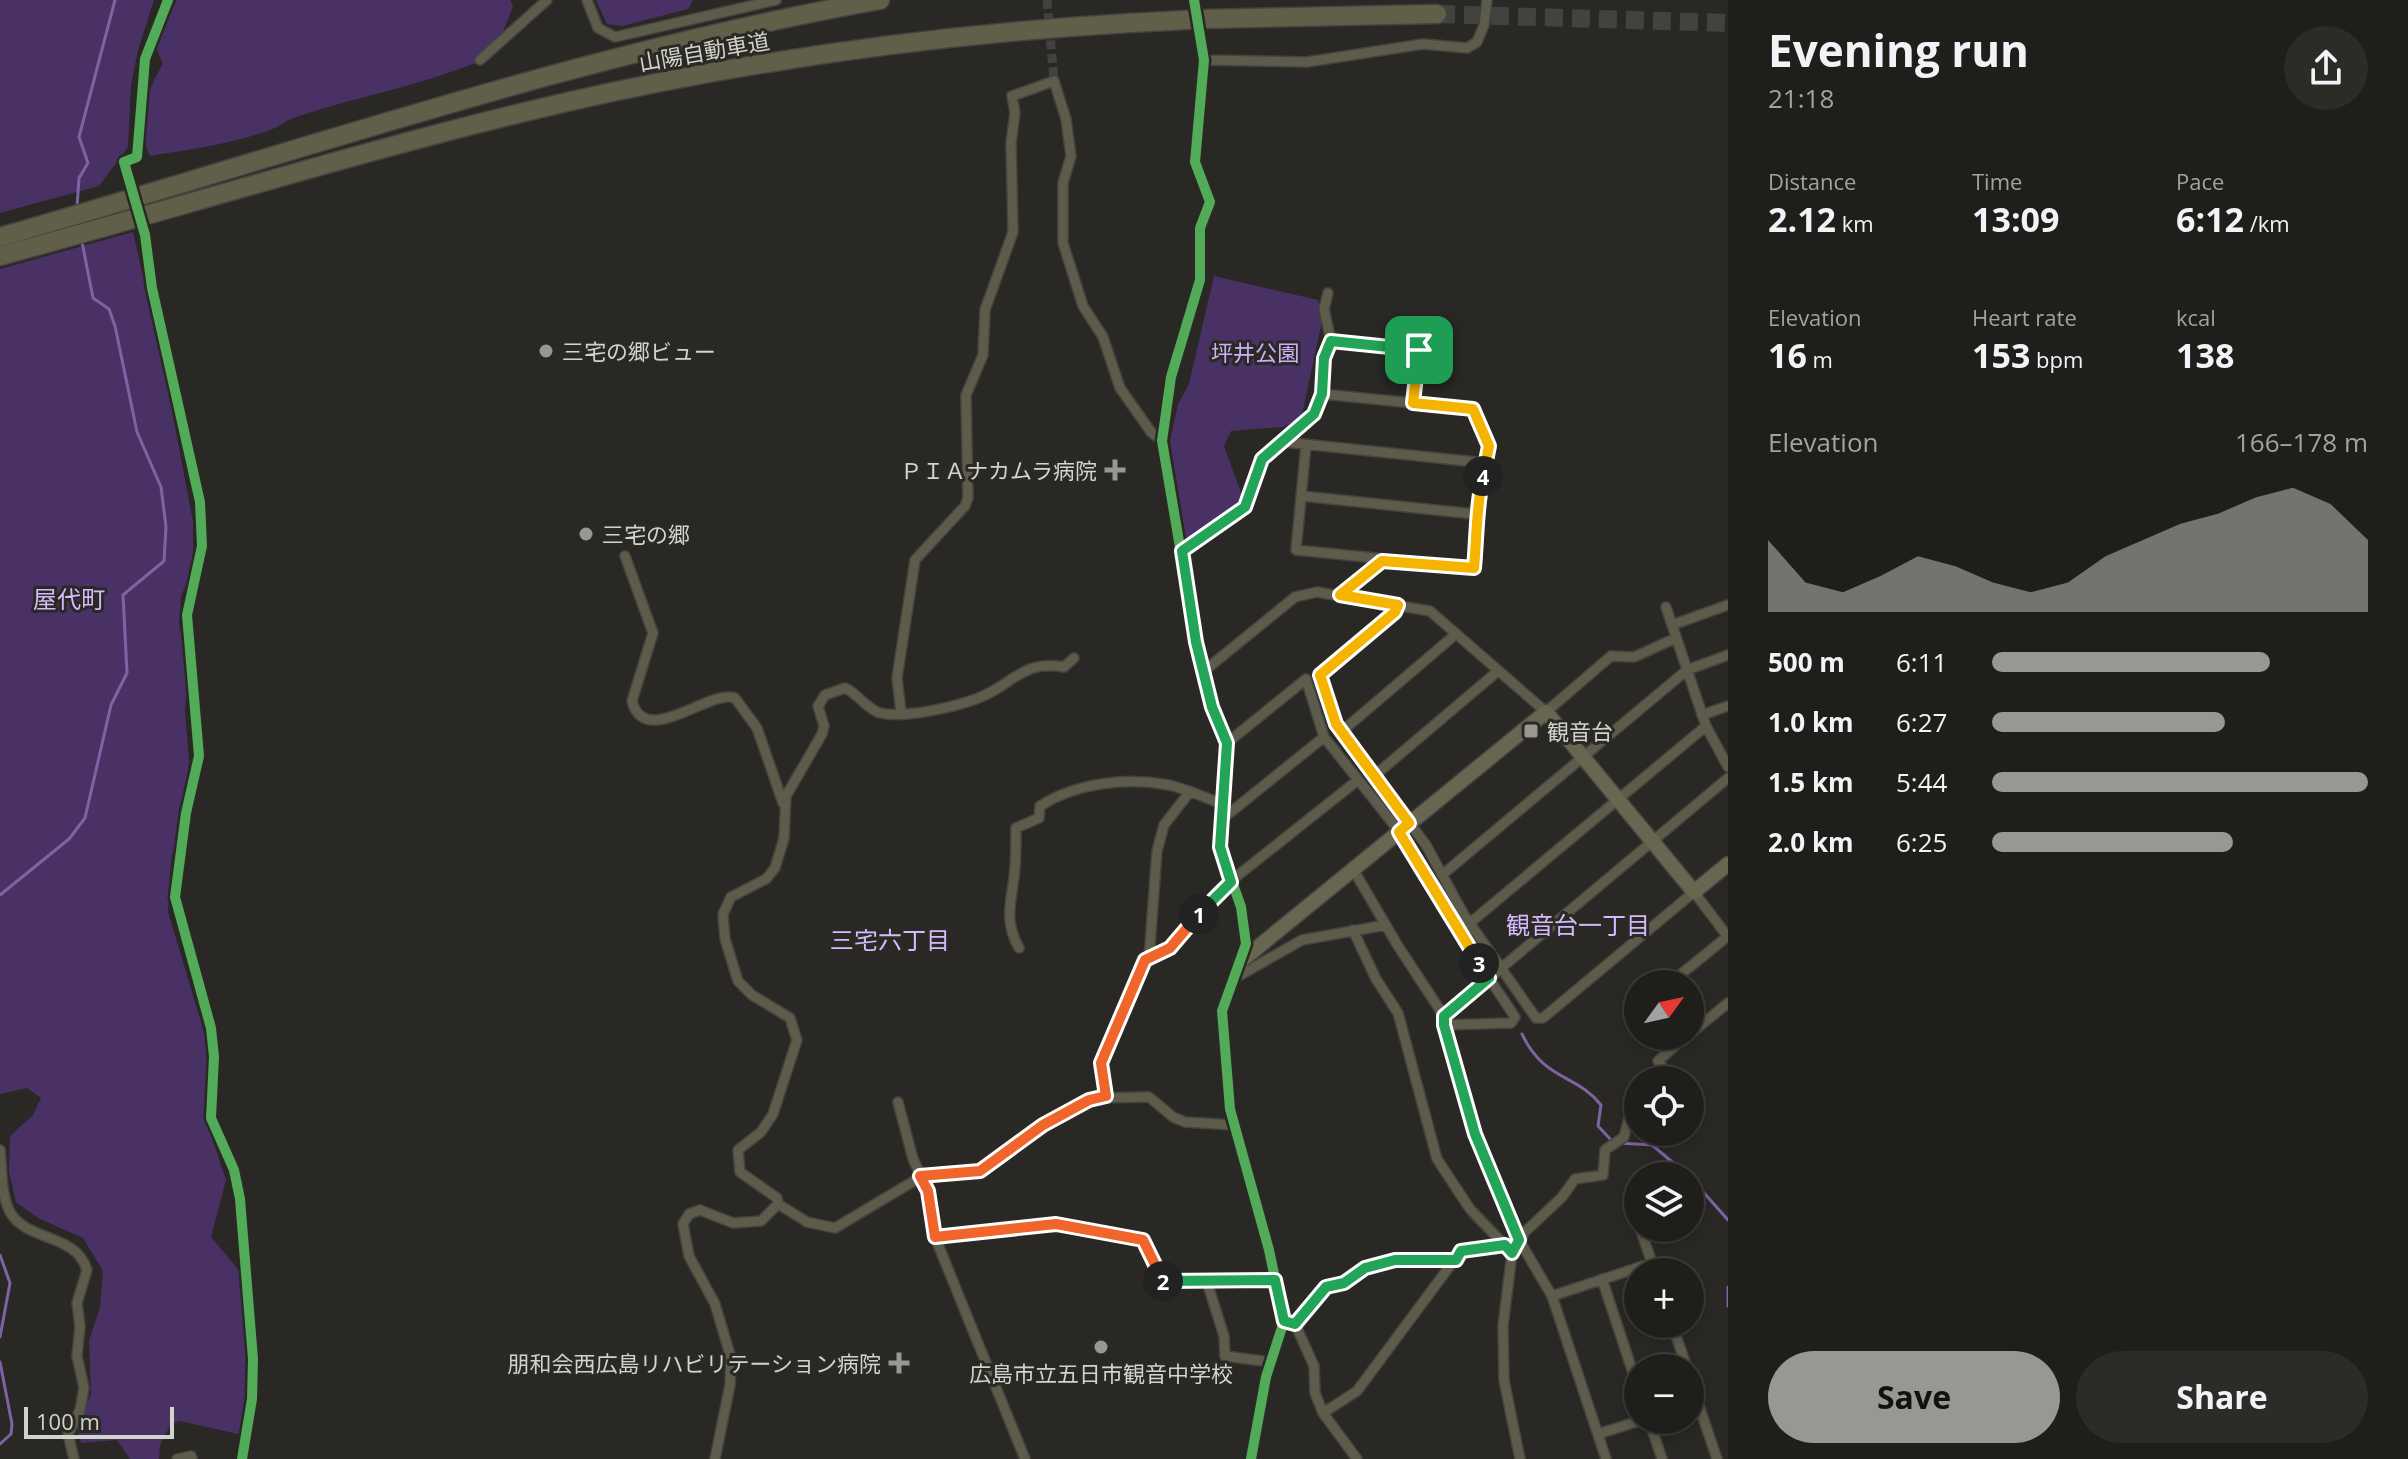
<!DOCTYPE html>
<html lang="en">
<head>
<meta charset="utf-8">
<style>
	body { margin:0; font-family:"Open Sans","Noto Sans JP",sans-serif; background:#2c2b28; color:#f1f3f6; height:100vh; display:flex; flex-direction:column; font-size:30px; white-space:nowrap }
	* { box-sizing:border-box; margin:0 }
	p { font-size:26px; color:#a1a2a3 }
	.icon { flex:none; width:44px; height:44px; fill:none; stroke:currentColor; stroke-width:2; stroke-linecap:round; stroke-linejoin:round }
	.map { position:relative; flex:1; overflow:hidden }
	.drawer { display:flex; flex-direction:column; background:#1f1e1b; width:680px }
	.drawer>* { flex:none }
	.needle { width:52px; rotate:57deg }
	.fabs { position:absolute; left:1624px; top:970px; display:grid; gap:16px }
	.fabs a { display:grid; place-items:center; width:80px; height:80px; border-radius:50%; background:#1f1e1b; box-shadow:0 4px 12px #0003,0 0 0 2px #3c3c3a; font-size:40px }
	.scale { position:absolute; left:24px; bottom:20px; width:150px; box-sizing:border-box; padding-left:8px; border:4px solid #d3d3ce; border-top:0; font-size:22px; line-height:28px; white-space:nowrap; color:#d3d3ce; -webkit-text-stroke:6px #2a2923; paint-order:stroke }
	.pin { position:absolute; display:grid; place-items:center; width:68px; height:68px; color:#fff; margin:-34px; border-radius:16px; box-shadow:0 4px 12px #0006 }
	.km { position:absolute; width:40px; height:40px; margin:-20px; border-radius:50%; background:#222; color:#fff; font-size:22px; line-height:40px; text-align:center }
	.round { display:grid; place-items:center; flex:none; width:84px; height:84px; border-radius:42px; background:#2c2b28 }
	.overview { display:flex; align-items:center; justify-content:space-between; height:136px; padding:0 40px }
	h1 { font-size:44px; font-weight:700; line-height:60px }
	.stats { display:grid; grid-template-columns:repeat(3,1fr); gap:12px; height:136px; padding:8px 40px }
	.stats div { display:grid; align-content:center }
	.stats b { font-size:34px; font-weight:700 }
	.stats small { font-size:22px; font-weight:400 }
	.stats p { font-size:22px }
	.chart { height:224px; padding:16px 40px }
	.chart p { display:flex; justify-content:space-between }
	.chart svg { width:100%; height:144px; margin-top:8px; fill:#989792; opacity:.7 }
	.action { display:flex; gap:16px; margin-top:auto; padding:16px 40px }
	.action a { flex:1; height:92px; border-radius:48px; background:#989792; color:#111; font-size:32px; font-weight:700; line-height:92px; text-align:center }
	.action a+a { background:#2c2b28; color:#f1f3f6 }
	ul { padding:0 40px; list-style:none; font-size:26px }
	li { display:grid; grid-template-columns:128px 96px 1fr; align-items:center; height:60px }
	li i { height:20px; border-radius:10px; background:#989792 }
	main { display:flex; flex:1; min-height:0 }
	.map>svg:first-child { display:block }
	.green { fill:#493166 }
	.lines { fill:none; stroke-linecap:round; stroke-linejoin:round }
	.stream { stroke:#7e63a2; stroke-width:3 }
	.street-tunnel { stroke:#42423e; stroke-width:9; stroke-dasharray:9 4.5; stroke-linecap:butt }
	.highway-tunnel { stroke:#42423e; stroke-width:18; stroke-dasharray:18 9; stroke-linecap:butt }
	.street-casing { stroke:#434340; stroke-width:12 }
	.secondary-casing { stroke:#434340; stroke-width:17 }
	.highway-casing { stroke:#434340; stroke-width:21 }
	.street { stroke:#5d5b4a; stroke-width:9 }
	.secondary { stroke:#686650; stroke-width:14 }
	.highway { stroke:#615f49; stroke-width:18 }
	.street-bridge-casing { stroke:#434340; stroke-width:12; stroke-linecap:butt }
	.highway-bridge-casing { stroke:#434340; stroke-width:21; stroke-linecap:butt }
	.street-bridge { stroke:#5d5b4a; stroke-width:9 }
	.highway-bridge { stroke:#615f49; stroke-width:18 }
	.cycleway-casing { stroke:#2a2923; stroke-width:15 }
	.cycleway { stroke:#51ab58; stroke-width:10 }
	.split-1-casing { stroke:#fff; stroke-width:16 }
	.split-2-casing { stroke:#fff; stroke-width:16 }
	.split-3-casing { stroke:#fff; stroke-width:16 }
	.split-4-casing { stroke:#fff; stroke-width:16 }
	.split-5-casing { stroke:#fff; stroke-width:16 }
	.split-1 { stroke:#22a559; stroke-width:10 }
	.split-2 { stroke:#f0652b; stroke-width:10 }
	.split-3 { stroke:#22a559; stroke-width:10 }
	.split-4 { stroke:#f5b400; stroke-width:10 }
	.split-5 { stroke:#f5b400; stroke-width:10 }
	.poi-dot { fill:#989792; stroke:#2a2923; stroke-width:3 }
	.labels { text-anchor:middle; dominant-baseline:central; stroke-width:6; stroke-linejoin:round; paint-order:stroke }
	.street-label { font-size:22px; fill:#d3d3ce; stroke:#2a2923 }
	.poi-label { font-size:22px; fill:#d3d3ce; stroke:#2a2923; text-anchor:start }
	.park-label { font-size:22px; fill:#ceaefb; stroke:#2a2923 }
	.neighbourhood-label { font-size:24px; fill:#d5b9ff; stroke:#2a2923 }
</style>
</head>
<body>
<main>
<div class="map">
<svg width="1728" height="1459" viewBox="0 0 1728 1459">
	<rect width="100%" height="100%" fill="#292824"/>
	<!-- green -->
	<path class="green" d="M0,0H154L138,50L131,86L128,147L99,186L0,213Z
		M177,0H510L513,6L494,55C431,84 362,95 296,117C288,119 282,125 275,128C235,144 191,149 150,156C135,127 147,89 163,64L155,45Z
		M596,0H693L688,9L622,26L607,24Z
		M133,232L163,364L193,522V570L181,596L179,623L188,676L185,710L189,761L184,809L171,860L168,912L207,1042L212,1138L226,1180L211,1237L242,1274L247,1394L242,1435L180,1421L171,1424L160,1445L159,1459H130L117,1440L81,1443L77,1427L91,1394L89,1340L100,1308L103,1271L83,1238L38,1218L16,1202L9,1172L10,1136L33,1115L41,1098L27,1088L0,1094V269Z
		M1214,276L1318,300L1322,321L1301,419L1283,427L1231,431L1224,446L1244,501L1186,539L1170,441L1178,404L1189,384Z"/>
	<g class="lines">
		<!-- stream -->
		<path class="stream" d="M77,207L79,178L88,163L79,137L115,0
			M0,895L69,839L85,818L111,705L127,673L123,595L164,561L166,527L161,487L137,432L115,326L109,309L93,298L82,242
			M1522,1034C1544,1081 1577,1074 1601,1105L1598,1126L1612,1141
			M1619,1143L1652,1145L1689,1176
			M1690,1177L1728,1220
			M0,1255L10,1283L0,1337
			M1728,1287V1306
			M0,1362L12,1424L11,1434L0,1444"/>
		<!-- street-tunnel -->
		<path class="street-tunnel" d="M1047,0L1054,81"/>
		<!-- highway-tunnel -->
		<path class="highway-tunnel" d="M1437,14L1728,23"/>
		<!-- street casing -->
		<g class="street-casing">
			<path id="street" d="M587,0L598,28L615,37L776,0
				M1194,0L1204,60L1195,162L1210,202L1200,228V280L1171,377L1162,441L1196,642L1212,707L1227,743L1220,847L1241,907L1246,944L1222,1011L1230,1109L1269,1250L1284,1321L1266,1377L1251,1459
				M480,60L547,0
				M1204,60L1307,62L1423,44L1467,48L1477,42L1484,25L1487,0
				M126,169L124,162L137,157L145,59L168,0
				M145,235L152,288L200,502L202,546L187,615L199,756L186,813L175,897L211,1028L214,1057L211,1118L234,1170L240,1199L253,1359L252,1399L242,1459
				M1331,341L1419,350L1413,403
				M1284,442L1486,463
				M1306,445L1296,550L1474,568L1478,523L1474,514L1489,446L1473,409L1322,394
				M1302,496L1474,514
				M1182,551L1245,507L1259,463L1314,414L1322,394L1324,358L1331,341L1324,309L1328,293
				M625,556L653,633L632,701C645,750 710,688 735,698L757,728L783,803
				M1340,595L1382,561
				M1398,605L1395,612L1320,675L1336,724L1426,845L1464,915L1536,1018H1543L1694,892L1728,937
				M1666,607L1706,726L1728,767
				M1672,625L1728,605
				M1204,671L1295,597L1317,592L1430,611L1546,712L1611,656L1634,657L1676,638
				M901,712L897,678L915,560L965,506L968,498L966,395L983,355L985,310L1013,232L1011,143L1015,113L1012,96L1054,81L1066,119L1071,156L1063,183V243L1083,306L1103,337L1120,388L1151,432L1162,441
				M1702,715L1728,706
				M1341,732L1456,634
				M1227,743L1306,679L1324,737L1407,841L1449,918L1515,1017L1511,1023L1444,1025
				M1373,777L1498,671
				M1221,820L1324,737
				M1353,869L1398,946L1444,1016L1475,1134L1519,1240L1552,1296L1606,1459
				M1442,875L1687,670L1728,655
				M1470,923L1706,726
				M1353,930L1376,979L1398,1013L1437,1159L1470,1209L1512,1253
				M1019,948C1002,918 1013,898 1015,867C1016,854 1016,840 1016,828L1039,818L1040,806C1076,783 1126,777 1169,785C1187,789 1205,798 1223,804
				M1149,959L1157,851L1164,825L1189,793
				M1235,978L1302,940L1386,925
				M1669,984L1728,936
				M1444,1016L1728,778
				M1690,1034L1728,1003
				M1666,1036L1675,1046L1687,1036
				M1671,1080L1658,1061L1675,1046
				M1106,1096L1101,1063L1145,960L1170,948L1217,892L1358,780
				M898,1102L913,1159L928,1191L935,1237L1025,1459
				M0,1150C2,1168 1,1196 10,1212C27,1242 76,1233 87,1270L77,1303L80,1326L77,1356L84,1388L80,1410L68,1434L74,1459
				M778,1204L807,1222L835,1228L924,1175L980,1171L1034,1130L1093,1098L1149,1097L1173,1117L1185,1122L1234,1125
				M1634,1210L1638,1223
				M935,1237L1056,1224L1143,1240L1164,1283L1275,1280
				M1602,1279L1638,1388
				M1207,1282L1224,1336L1225,1356L1270,1362
				M1552,1296L1652,1263L1640,1228
				M1295,1324L1326,1287L1344,1283L1365,1268L1395,1260H1456
				M1295,1324L1314,1366L1315,1393L1323,1413L1357,1459
				M1672,1324L1687,1368
				M1690,1379L1717,1459
				M1323,1413L1357,1391L1461,1251L1505,1245
				M1649,1420L1662,1459
				M1598,1434L1642,1420
				M177,1459L191,1456L192,1459
				M715,1459L730,1385L731,1358L715,1304L689,1256L683,1224L689,1214L700,1210L733,1223L761,1221L778,1204L777,1198L740,1172L738,1150L761,1132L773,1114L797,1040L790,1018L752,995L738,981L725,939L723,914L731,897L766,879L775,868L784,838L786,796L822,734L824,726L818,706L825,695L845,688C857,693 868,710 880,713C906,719 968,705 991,692C1018,677 1028,661 1064,667L1074,658
				M1520,1459L1504,1380L1503,1326L1512,1253L1525,1232L1562,1197L1575,1179L1603,1175L1605,1150L1624,1137L1630,1114L1638,1106"/>
		</g>
		<!-- secondary casing -->
		<g class="secondary-casing">
			<path id="secondary" d="M1241,961L1546,712L1694,892L1728,864"/>
		</g>
		<!-- highway casing -->
		<g class="highway-casing">
			<path id="highway" d="M1204,19L1437,14
				M0,237C292,154 580,53 880,0
				M0,256C189,205 376,146 567,102C752,60 941,34 1130,23"/>
		</g>
		<!-- street -->
		<use href="#street" class="street"/>
		<!-- secondary -->
		<use href="#secondary" class="secondary"/>
		<!-- highway -->
		<use href="#highway" class="highway"/>
		<!-- street-bridge casing -->
		<g class="street-bridge-casing">
			<path id="street-bridge" d="M126,169L145,235"/>
		</g>
		<!-- highway-bridge casing -->
		<g class="highway-bridge-casing">
			<path id="highway-bridge" d="M1130,23L1204,19"/>
		</g>
		<!-- street-bridge -->
		<use href="#street-bridge" class="street-bridge"/>
		<!-- highway-bridge -->
		<use href="#highway-bridge" class="highway-bridge"/>
		<!-- cycleway casing -->
		<g class="cycleway-casing">
			<path id="cycleway" d="M168,0L145,59L137,157L124,162L145,235L152,288L200,502L202,546L187,615L199,756L186,813L175,897L211,1028L214,1057L211,1118L234,1170L240,1199L253,1359L252,1399L242,1459
				M1194,0L1204,60L1195,162L1210,202L1200,228V280L1171,377L1162,441L1196,642L1212,707L1227,743L1220,847L1241,907L1246,944L1222,1011L1230,1109L1269,1250L1284,1321L1266,1377L1251,1459"/>
		</g>
		<!-- cycleway -->
		<use href="#cycleway" class="cycleway"/>
	</g>
	<g class="lines">
		<!-- split-1 casing -->
		<g class="split-1-casing">
			<path id="split-1" d="M1199,914L1231,882L1220,847L1227,743L1212,707L1196,642L1182,551L1245,507L1262,459L1314,414L1322,394L1324,358L1331,341L1419,350"/>
		</g>
		<!-- split-2 casing -->
		<g class="split-2-casing">
			<path id="split-2" d="M1163,1281L1143,1240L1056,1224L935,1237L928,1191L920,1176L980,1171L1043,1125L1089,1100L1106,1096L1101,1063L1145,960L1170,948L1199,914"/>
		</g>
		<!-- split-3 casing -->
		<g class="split-3-casing">
			<path id="split-3" d="M1163,1281L1275,1280L1284,1321L1295,1324L1326,1287L1344,1283L1365,1268L1395,1260H1456L1461,1251L1505,1245L1512,1253L1519,1240L1475,1134L1444,1025V1016L1489,978L1479,963"/>
		</g>
		<!-- split-4 casing -->
		<g class="split-4-casing">
			<path id="split-4" d="M1479,963L1399,832L1409,823L1336,724L1320,675L1395,612L1398,605L1340,595L1382,561L1474,568C1477,536 1476,508 1483,476"/>
		</g>
		<!-- split-5 casing -->
		<g class="split-5-casing">
			<path id="split-5" d="M1419,350L1413,403L1473,409L1489,446L1483,476"/>
		</g>
		<!-- split-1 -->
		<use href="#split-1" class="split-1"/>
		<!-- split-2 -->
		<use href="#split-2" class="split-2"/>
		<!-- split-3 -->
		<use href="#split-3" class="split-3"/>
		<!-- split-4 -->
		<use href="#split-4" class="split-4"/>
		<!-- split-5 -->
		<use href="#split-5" class="split-5"/>
	</g>
	<!-- markers -->
	<g class="poi-dot">
		<circle cx="546" cy="351" r="8"/>
		<path d="M1111 458h8v8h8v8h-8v8h-8v-8h-8v-8h8z"/>
		<circle cx="586" cy="534" r="8"/>
		<rect x="1523" y="723" width="16" height="16" rx="4"/>
		<circle cx="1101" cy="1347" r="8"/>
		<path d="M895 1351h8v8h8v8h-8v8h-8v-8h-8v-8h8z"/>
	</g>
	<g class="labels">
		<!-- street labels -->
		<g class="street-label">
			<text transform="translate(704 51) rotate(-10)">山陽自動車道</text>
		</g>
		<!-- poi labels -->
		<g class="poi-label">
			<text x="562" y="351">三宅の郷ビュー</text>
			<text x="1097" y="470" text-anchor="end">ＰＩＡナカムラ病院</text>
			<text x="602" y="534">三宅の郷</text>
			<text x="1547" y="731">観音台</text>
			<text x="881" y="1363" text-anchor="end">朋和会西広島リハビリテーション病院</text>
			<text x="1101" y="1373" text-anchor="middle">広島市立五日市観音中学校</text>
		</g>
		<!-- park labels -->
		<g class="park-label">
			<text x="1255" y="352">坪井公園</text>
		</g>
		<!-- neighbourhood labels -->
		<g class="neighbourhood-label">
			<text x="69" y="598">屋代町</text>
			<text x="1578" y="924">観音台一丁目</text>
			<text x="890" y="939">三宅六丁目</text>
		</g>
	</g>
</svg>
<div class="fabs">
<a><svg class="needle" viewBox="-14 -14 28 28"><path d="M0-13l5 13h-10z" fill="#e53935"/><path d="M0 13l5-13h-10z" fill="#a1a2a3"/></svg></a>
<a><svg class="icon" aria-label="locate" viewBox="0 0 24 24"><circle cx="12" cy="12" r="6"/><path d="M12 2v4M12 18v4M2 12h4M18 12h4"/></svg></a>
<a><svg class="icon" aria-label="layers" viewBox="0 0 24 24"><path d="M12 4l9 5-9 5-9-5zM3 14l9 5 9-5"/></svg></a>
<a>+</a>
<a>−</a>
</div>
<div class="scale">100 m</div>
<div class="pin" style="left:1419px;top:350px;background:#1e9e55"><svg class="icon" aria-label="arrive" viewBox="0 0 24 24"><path d="M6 21V4h12l-3 4 3 4H6"/></svg></div>
<b class="km" style="left:1199px;top:914px">1</b>
<b class="km" style="left:1163px;top:1281px">2</b>
<b class="km" style="left:1479px;top:963px">3</b>
<b class="km" style="left:1483px;top:476px">4</b>
</div>
<section class="drawer">
<div class="overview"><div><h1>Evening run</h1><p>21:18</p></div><a class="round"><svg class="icon" aria-label="share" viewBox="0 0 24 24"><path d="M12 15V3M7 8l5-5 5 5M5 13v7h14v-7"/></svg></a></div>
<div class="stats">
<div><p>Distance</p><b>2.12<small> km</small></b></div>
<div><p>Time</p><b>13:09</b></div>
<div><p>Pace</p><b>6:12<small> /km</small></b></div>
</div>
<div class="stats">
<div><p>Elevation</p><b>16<small> m</small></b></div>
<div><p>Heart rate</p><b>153<small> bpm</small></b></div>
<div><p>kcal</p><b>138</b></div>
</div>
<div class="chart"><p><span>Elevation</span>166–178 m</p>
<svg viewBox="0 0 160 44" preserveAspectRatio="none"><path d="M0 44V22L10 35L20 38L30 33L40 27L50 30L60 35L70 38L80 35L90 27L100 22L110 17L120 14L130 9L140 6L150 11L160 22V44z"/></svg>
</div>
<ul>
<li><b>500 m</b>6:11<i style="width:74%"></i></li>
<li><b>1.0 km</b>6:27<i style="width:62%"></i></li>
<li><b>1.5 km</b>5:44<i style="width:100%"></i></li>
<li><b>2.0 km</b>6:25<i style="width:64%"></i></li>
</ul>
<div class="action"><a>Save</a><a>Share</a></div>
</section>
</main>
</body>
</html>
